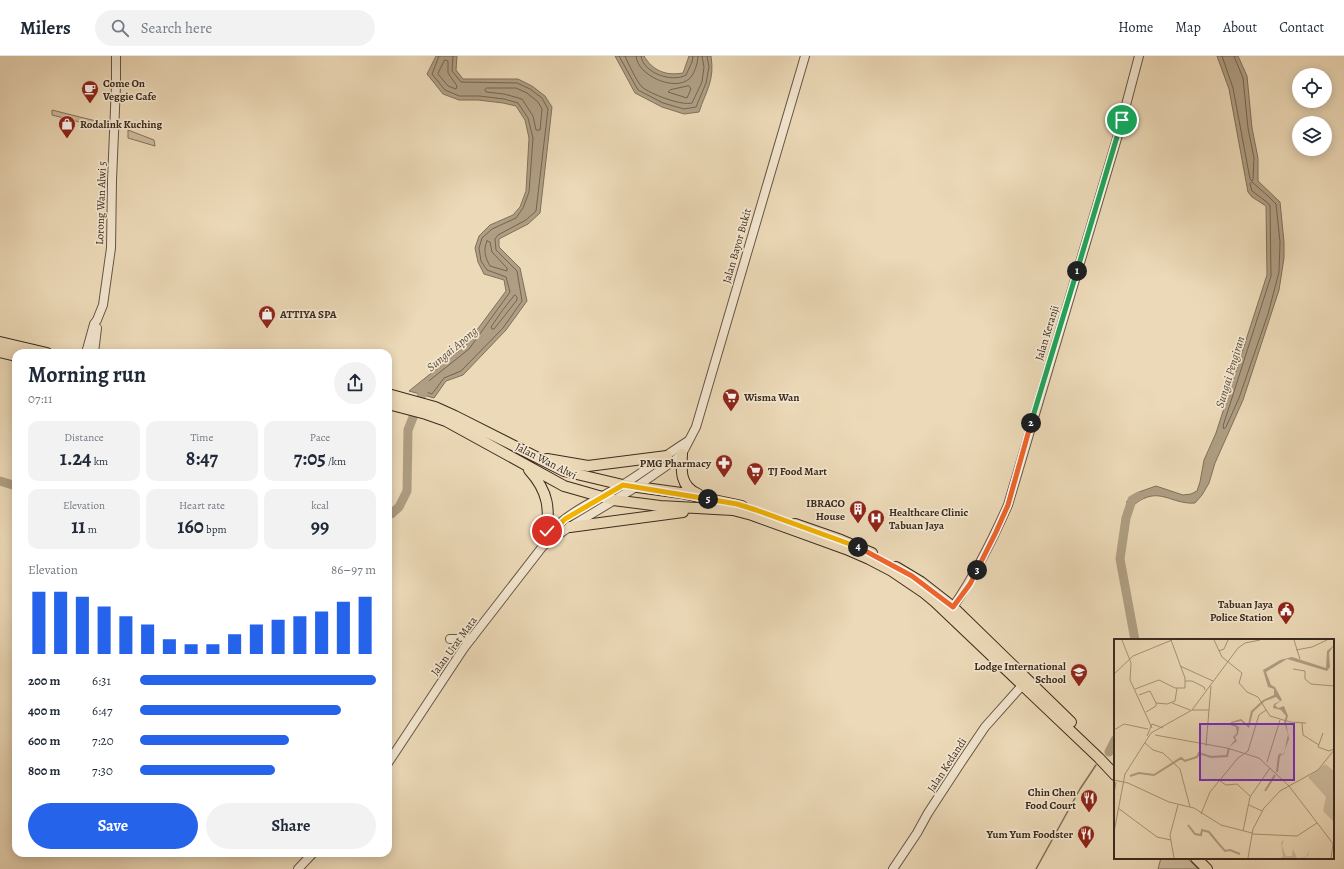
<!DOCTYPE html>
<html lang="en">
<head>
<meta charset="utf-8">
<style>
	body { margin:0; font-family:Alegreya,serif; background:#f2f2f3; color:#1f2937; height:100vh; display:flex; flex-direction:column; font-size:15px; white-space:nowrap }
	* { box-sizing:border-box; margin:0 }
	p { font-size:13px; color:#747a83 }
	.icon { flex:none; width:22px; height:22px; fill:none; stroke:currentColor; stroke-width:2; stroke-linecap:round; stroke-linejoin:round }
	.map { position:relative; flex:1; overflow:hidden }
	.side { position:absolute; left:12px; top:293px; width:380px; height:508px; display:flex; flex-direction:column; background:#fff; border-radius:12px; box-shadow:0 2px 10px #0003 }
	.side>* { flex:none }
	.buttons { position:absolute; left:1292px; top:12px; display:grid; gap:8px }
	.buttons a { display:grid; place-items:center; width:40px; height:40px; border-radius:50%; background:#fff; box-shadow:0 2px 10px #0003; font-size:20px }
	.pin { position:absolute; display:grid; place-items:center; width:34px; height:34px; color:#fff; margin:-17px; border:2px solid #fff; border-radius:50%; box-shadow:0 1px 4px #0007 }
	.km { position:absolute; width:20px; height:20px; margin:-10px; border-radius:50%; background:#222; color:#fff; font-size:11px; line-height:20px; text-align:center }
	.round { display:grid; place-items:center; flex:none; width:42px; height:42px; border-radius:21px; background:#f2f2f3 }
	.overview { display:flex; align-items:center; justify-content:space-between; height:68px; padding:0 16px }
	h1 { font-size:22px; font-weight:700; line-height:30px }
	.figures { display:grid; grid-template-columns:repeat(3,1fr); gap:6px; height:68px; padding:4px 16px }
	.figures div { display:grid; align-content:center; border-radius:10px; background:#f2f2f3; text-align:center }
	.figures b { font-size:20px; font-weight:700 }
	.figures small { font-size:11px; font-weight:400 }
	.figures p { font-size:11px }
	.chart { height:112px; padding:8px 16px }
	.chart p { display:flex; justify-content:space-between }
	.chart svg { width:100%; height:72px; margin-top:4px; stroke:#2563eb; stroke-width:6 }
	.primary-button { display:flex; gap:8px; margin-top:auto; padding:8px 16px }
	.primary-button a { flex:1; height:46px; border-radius:24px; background:#2563eb; color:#fff; font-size:16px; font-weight:700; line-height:46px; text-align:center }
	.primary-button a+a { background:#f2f2f3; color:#1f2937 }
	ul { padding:0 16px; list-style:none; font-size:13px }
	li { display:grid; grid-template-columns:64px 48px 1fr; align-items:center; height:30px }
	li i { height:10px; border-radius:5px; background:#2563eb }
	header { display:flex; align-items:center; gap:24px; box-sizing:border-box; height:56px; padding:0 20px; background:#fff; border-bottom:1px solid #e0e1e3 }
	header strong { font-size:19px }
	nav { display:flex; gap:22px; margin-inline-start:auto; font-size:14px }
	.search { width:280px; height:36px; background:#f2f2f3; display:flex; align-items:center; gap:10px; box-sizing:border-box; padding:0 14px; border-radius:22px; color:#747a83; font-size:15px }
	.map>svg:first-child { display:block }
	.green { fill:#cebb9d; stroke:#84735e }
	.water { fill:#af9e83; stroke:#80705b }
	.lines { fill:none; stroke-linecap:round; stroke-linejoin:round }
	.shore { stroke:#746450; stroke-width:1 }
	.stream { stroke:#80705b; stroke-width:1.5 }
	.river { stroke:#af9e83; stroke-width:9 }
	.minor-casing { stroke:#665644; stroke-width:10 }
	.major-casing { stroke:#3a2b1e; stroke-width:12 }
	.minor { stroke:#f3e6d0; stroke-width:8 }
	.major { stroke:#ecd9b7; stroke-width:10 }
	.split-1-casing { stroke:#fff; stroke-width:8 }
	.split-2-casing { stroke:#fff; stroke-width:8 }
	.split-3-casing { stroke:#fff; stroke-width:8 }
	.split-4-casing { stroke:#fff; stroke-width:8 }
	.split-5-casing { stroke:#fff; stroke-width:8 }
	.split-6-casing { stroke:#fff; stroke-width:8 }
	.split-1 { stroke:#22a559; stroke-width:5 }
	.split-2 { stroke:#22a559; stroke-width:5 }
	.split-3 { stroke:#f0652b; stroke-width:5 }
	.split-4 { stroke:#f0652b; stroke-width:5 }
	.split-5 { stroke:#f5b400; stroke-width:5 }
	.split-6 { stroke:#f5b400; stroke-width:5 }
	.labels { text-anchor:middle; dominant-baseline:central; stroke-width:3.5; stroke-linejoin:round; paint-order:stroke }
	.poi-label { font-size:11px; font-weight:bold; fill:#3a2b1e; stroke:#f3e6d0; text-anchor:start }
	.street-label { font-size:11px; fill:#3a2b1e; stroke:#f3e6d0 }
	.water-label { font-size:12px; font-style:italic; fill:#5d4e3c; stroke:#f3e6d0 }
	.inset-river { fill:none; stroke:#af9e83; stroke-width:2 }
	.inset-road { fill:none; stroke:#a5937a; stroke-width:1 }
	.view { fill:#7b2cbf; fill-opacity:0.15; stroke:#7b2cbf; stroke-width:2 }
	.inset-edge { fill:none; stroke:#3a2b1e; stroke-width:2 }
</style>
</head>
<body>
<header>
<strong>Milers</strong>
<div class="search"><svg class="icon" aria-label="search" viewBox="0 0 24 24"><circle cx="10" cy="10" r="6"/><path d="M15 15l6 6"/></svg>Search here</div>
<nav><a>Home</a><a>Map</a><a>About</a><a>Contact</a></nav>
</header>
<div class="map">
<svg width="1344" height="813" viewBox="0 0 1344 813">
	<rect width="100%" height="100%" fill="#ecd9b7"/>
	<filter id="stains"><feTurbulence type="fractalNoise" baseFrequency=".005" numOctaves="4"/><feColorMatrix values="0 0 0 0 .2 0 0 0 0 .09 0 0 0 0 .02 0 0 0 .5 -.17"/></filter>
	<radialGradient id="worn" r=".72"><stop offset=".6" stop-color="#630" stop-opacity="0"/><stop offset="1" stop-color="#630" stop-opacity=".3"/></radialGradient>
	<!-- green -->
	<path class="green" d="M52,54L96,65L95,70L52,59Z
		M128,74L154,84L155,90L128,82Z
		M1161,802H1187L1198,813H1158Z"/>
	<!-- water -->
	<path class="water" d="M436,0H457L456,14L463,23H518L532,30L545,40L552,51L540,157L528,168L499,183V191L520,212L527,245L506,274L463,319L446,325L434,342L409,335L465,290L506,235L504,224L484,218L478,206L475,192L479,180L490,169L513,159L520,151L526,135L529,82L525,64L516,50L503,47L478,44H459L443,38L427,18Z
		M615,0H644C653,15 666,20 683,17L689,0H711C715,24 706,35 699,56L684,58L662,51L635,37Z
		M1217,0H1238L1247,20L1252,72L1258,102V125L1280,146L1284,186V202L1279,234L1243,344L1215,407L1209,427L1202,439L1195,447C1171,449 1159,429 1135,448L1126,446L1139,436L1156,430L1183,439L1191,438L1197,435L1200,426L1204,404L1216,377L1267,219L1266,150L1252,141L1248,136L1229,33Z"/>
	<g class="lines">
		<!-- shore -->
		<path class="shore" d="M439,0L432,18L445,34L459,40H479L504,43L518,47L528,62L533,82L529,136L523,152L516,162L492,173L482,182L479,192L481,205L487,214L506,221L510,236L469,293L420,332L421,334L432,338L444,322L461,315L503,272L522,245L517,215L496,194L495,183L498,179L526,164L536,155L548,53L542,42L530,33L517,27L461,26L452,15L453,0
			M619,0L638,34L663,47L684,53L696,51L706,27L709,11L707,0
			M625,0C628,7 637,26 642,31C650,38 682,50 692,47L702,26L704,11L702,0
			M636,0C637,19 674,36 689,23C694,19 698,7 698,0
			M641,0C643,17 672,27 686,19L692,6L693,0
			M1222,0L1233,32L1250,123L1252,125L1253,123L1254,102L1248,72L1243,22L1234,0
			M445,4L448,5V17L457,30L456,33L448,30L438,18Z
			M689,30L691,33L687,42L668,36L670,34Z
			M487,32H516L527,37L538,46L542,53L540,74H536L533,60L522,43L504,38L486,36L485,34Z
			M1252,126L1269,141L1276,148L1280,186L1279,216L1268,258L1239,342L1226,371L1224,373L1223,370L1271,220L1270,150L1268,147L1252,135L1250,128Z
			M487,185L490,186L492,196L507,212V215L490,210C485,201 483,194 487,185Z
			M515,239L517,241V244L494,273H492L491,271L502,255Z"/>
		<!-- stream -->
		<path class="stream" d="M1036,813L1080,733L1096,709"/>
		<!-- river -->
		<path class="river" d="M0,425L16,430
			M388,459L391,458L399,451L407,435L408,374L425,331L428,329
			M1135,584L1120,503L1126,462L1132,444L1139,440
			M1109,696L1115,684"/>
		<!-- minor casing -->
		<g class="minor-casing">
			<path id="minor" d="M86,297L94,268L97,264L103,249L111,192L112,124L116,29V0
				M94,297L97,272
				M543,490L565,474L636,431L672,406L682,398L696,371L805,0
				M953,551C975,519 992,485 1008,449L1118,79L1139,0
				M450,583H462L472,582
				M388,707L464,592L543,490C552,462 600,443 624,428C646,414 666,399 688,385
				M298,813L313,797
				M893,813L917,777L928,757L960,708L985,671L1026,625"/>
		</g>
		<!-- major casing -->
		<g class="major-casing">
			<path id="major" d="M0,286L47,297
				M0,296L16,300
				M388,338L435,351L455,360L564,415L623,429L681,437L742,450
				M388,348L426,358L446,365L564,430L613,444L660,450L733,454L752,459L846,493L869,503L892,515L923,536L935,546L1099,702L1115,719
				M682,398C681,414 680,431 698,438
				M547,403L588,410L667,400
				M529,414C549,436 550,453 546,482
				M795,468L841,484L872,497
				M570,471L683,456
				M896,511L921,526L953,551L1071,666
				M1196,802L1207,813"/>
		</g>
		<!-- minor -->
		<use href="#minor" class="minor"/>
		<!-- major -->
		<use href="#major" class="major"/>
	</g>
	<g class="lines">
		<!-- split-1 casing -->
		<g class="split-1-casing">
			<path id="split-1" d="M1077,215L1122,64"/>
		</g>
		<!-- split-2 casing -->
		<g class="split-2-casing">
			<path id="split-2" d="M1031,367L1077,215"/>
		</g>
		<!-- split-3 casing -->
		<g class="split-3-casing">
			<path id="split-3" d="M977,514L996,476L1008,449L1031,367"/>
		</g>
		<!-- split-4 casing -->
		<g class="split-4-casing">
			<path id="split-4" d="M858,491L912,520L953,551L970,528L977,514"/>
		</g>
		<!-- split-5 casing -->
		<g class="split-5-casing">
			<path id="split-5" d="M708,443L737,448L756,454L858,491"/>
		</g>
		<!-- split-6 casing -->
		<g class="split-6-casing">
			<path id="split-6" d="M547,475L546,482L565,463L623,429L708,443"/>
		</g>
		<!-- split-1 -->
		<use href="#split-1" class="split-1"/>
		<!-- split-2 -->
		<use href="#split-2" class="split-2"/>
		<!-- split-3 -->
		<use href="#split-3" class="split-3"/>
		<!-- split-4 -->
		<use href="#split-4" class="split-4"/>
		<!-- split-5 -->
		<use href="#split-5" class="split-5"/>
		<!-- split-6 -->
		<use href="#split-6" class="split-6"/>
	</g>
	<!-- icons -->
	<defs>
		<g id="cafe-pin" transform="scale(0.9)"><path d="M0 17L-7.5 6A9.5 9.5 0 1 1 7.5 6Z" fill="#8f2418" stroke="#f3e6d0"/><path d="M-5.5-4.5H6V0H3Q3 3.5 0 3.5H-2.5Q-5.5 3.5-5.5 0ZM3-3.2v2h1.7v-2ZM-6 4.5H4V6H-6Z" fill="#fff"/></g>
		<g id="shop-pin" transform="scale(0.9)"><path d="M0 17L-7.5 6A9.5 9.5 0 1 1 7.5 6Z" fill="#8f2418" stroke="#f3e6d0"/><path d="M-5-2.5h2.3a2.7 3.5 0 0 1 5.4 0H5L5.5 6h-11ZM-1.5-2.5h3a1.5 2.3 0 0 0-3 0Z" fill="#fff"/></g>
		<g id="supermarket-pin" transform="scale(0.9)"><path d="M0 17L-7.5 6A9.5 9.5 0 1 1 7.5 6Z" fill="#8f2418" stroke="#f3e6d0"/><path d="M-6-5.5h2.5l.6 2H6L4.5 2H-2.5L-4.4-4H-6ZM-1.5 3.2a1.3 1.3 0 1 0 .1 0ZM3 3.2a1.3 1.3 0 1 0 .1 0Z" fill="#fff"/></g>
		<g id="pharmacy-pin" transform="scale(0.9)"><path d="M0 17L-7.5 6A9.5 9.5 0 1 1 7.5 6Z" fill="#8f2418" stroke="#f3e6d0"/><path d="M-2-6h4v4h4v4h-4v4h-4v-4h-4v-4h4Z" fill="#fff"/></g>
		<g id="building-pin" transform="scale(0.9)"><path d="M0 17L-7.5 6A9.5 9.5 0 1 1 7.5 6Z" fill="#8f2418" stroke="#f3e6d0"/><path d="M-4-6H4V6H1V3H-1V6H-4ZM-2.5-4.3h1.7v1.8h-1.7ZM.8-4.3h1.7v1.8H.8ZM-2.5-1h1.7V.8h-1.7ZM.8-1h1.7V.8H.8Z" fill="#fff"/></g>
		<g id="hospital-pin" transform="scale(0.9)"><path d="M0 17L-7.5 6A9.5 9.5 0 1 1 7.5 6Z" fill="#8f2418" stroke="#f3e6d0"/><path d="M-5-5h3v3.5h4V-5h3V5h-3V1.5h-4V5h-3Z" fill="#fff"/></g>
		<g id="civic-pin" transform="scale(0.9)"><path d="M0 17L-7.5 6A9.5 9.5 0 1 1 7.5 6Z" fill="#8f2418" stroke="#f3e6d0"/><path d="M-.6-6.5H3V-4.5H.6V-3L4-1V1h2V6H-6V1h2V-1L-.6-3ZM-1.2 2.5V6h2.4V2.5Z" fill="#fff"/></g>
		<g id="school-pin" transform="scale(0.9)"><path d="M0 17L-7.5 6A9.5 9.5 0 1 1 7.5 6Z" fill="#8f2418" stroke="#f3e6d0"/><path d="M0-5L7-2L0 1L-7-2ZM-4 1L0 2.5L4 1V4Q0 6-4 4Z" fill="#fff"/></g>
		<g id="restaurant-pin" transform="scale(0.9)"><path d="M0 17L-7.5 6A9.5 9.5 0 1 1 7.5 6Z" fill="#8f2418" stroke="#f3e6d0"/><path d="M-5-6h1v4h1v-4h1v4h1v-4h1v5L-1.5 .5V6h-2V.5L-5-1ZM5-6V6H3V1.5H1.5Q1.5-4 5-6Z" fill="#fff"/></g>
	</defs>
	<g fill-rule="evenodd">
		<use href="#cafe-pin" x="90" y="33"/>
		<use href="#shop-pin" x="67" y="68"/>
		<use href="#shop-pin" x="267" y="258"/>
		<use href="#supermarket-pin" x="731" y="341"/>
		<use href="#pharmacy-pin" x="724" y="407"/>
		<use href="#supermarket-pin" x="755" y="415"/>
		<use href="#building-pin" x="858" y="453"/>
		<use href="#hospital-pin" x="876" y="462"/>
		<use href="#civic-pin" x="1286" y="554"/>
		<use href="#school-pin" x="1079" y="616"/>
		<use href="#restaurant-pin" x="1089" y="742"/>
		<use href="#restaurant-pin" x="1086" y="778"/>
	</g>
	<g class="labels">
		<!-- poi labels -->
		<g class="poi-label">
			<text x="103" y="27">Come On<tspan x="103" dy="13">Veggie Cafe</tspan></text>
			<text x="80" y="68">Rodalink Kuching</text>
			<text x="280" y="258">ATTIYA SPA</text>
			<text x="744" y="341">Wisma Wan</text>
			<text x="711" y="407" text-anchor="end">PMG Pharmacy</text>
			<text x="768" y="415">TJ Food Mart</text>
			<text x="845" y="447" text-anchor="end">IBRACO<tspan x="845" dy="13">House</tspan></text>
			<text x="889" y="456">Healthcare Clinic<tspan x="889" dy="13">Tabuan Jaya</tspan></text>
			<text x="1273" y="548" text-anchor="end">Tabuan Jaya<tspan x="1273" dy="13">Police Station</tspan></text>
			<text x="1066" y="610" text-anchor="end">Lodge International<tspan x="1066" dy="13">School</tspan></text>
			<text x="1076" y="736" text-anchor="end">Chin Chen<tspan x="1076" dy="13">Food Court</tspan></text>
			<text x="1073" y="778" text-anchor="end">Yum Yum Foodster</text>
		</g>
		<!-- street labels -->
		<g class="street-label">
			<text transform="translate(101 147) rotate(-88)">Lorong Wan Alwi 5</text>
			<text transform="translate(737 190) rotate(-74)">Jalan Bayor Bukit</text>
			<text transform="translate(1047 277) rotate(-73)">Jalan Keranji</text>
			<text transform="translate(546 405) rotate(27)">Jalan Wan Alwi</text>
			<text transform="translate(454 590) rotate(-54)">Jalan Urat Mata</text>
			<text transform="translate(947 709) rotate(-57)">Jalan Kedandi</text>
		</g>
		<!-- water labels -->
		<g class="water-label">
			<text transform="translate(452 293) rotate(-40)">Sungai Apong</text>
			<text transform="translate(1230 316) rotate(-73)">Sungai Pengiran</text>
		</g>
	</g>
	<!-- overview -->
	<g transform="translate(1114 583)">
		<rect width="220" height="220" fill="#ecd9b7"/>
		<path d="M211,125L220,132V183L209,172L212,158L194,138ZM170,200L168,207L172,217H178L179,210L183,219L192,218L195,212L194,217L191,219H166L169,217L167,204Z" fill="#cebb9d"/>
		<path d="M220,6L215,14L216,28L213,32L173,20L152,33L157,46L161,48L168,61L161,66L164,69L170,67L174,77L172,83L175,100L169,116H165L170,115L174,95L170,83L172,77L167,71L159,69L160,65L166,62L162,58L151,62L139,73L135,89L127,82L118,84L125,88L124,95L121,98L123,102L115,108L121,101L119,98L123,94L122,88L116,86L117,83L127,80L134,86L137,72L149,61L160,56V50L154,48L149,31L166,21L178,18L212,29L213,12Z" fill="#af9e83"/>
		<path class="inset-river" d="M163,133L165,117L167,115M16,137L25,134L40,136L67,119L71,122L83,118L85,114L97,118L113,117L115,109M151,152L161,136M74,186L81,195L87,196L88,191L95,193L104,204M104,204L111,212L116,211L126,215"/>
		<path class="inset-road" d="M8,1L17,24L16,41L38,89M100,1L108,18L128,34L125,44L133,53L144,58L156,77L176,83L192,84M180,1L186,20M182,11L198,8L213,1M105,12L110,10L114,1M66,27L99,42M179,30L191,32V40L197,45L220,47M0,35L19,17L58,1M71,42H78L90,48L91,51M21,50L45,41L61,49H71V39L57,1M25,56L36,52L42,64V67L32,73M42,64L53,65L61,62L63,49M58,64L76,71M78,71H95M188,84L189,96L205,106M0,91L10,85L34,90M209,94L204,108L215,112L220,110M41,96L113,109L145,119L175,147L166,152L150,169L139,190L134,219M33,97L38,85L49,89M31,104L39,111L49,114L66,130L76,168M92,107L97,47M220,111L204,131L175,147L220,206M153,123L166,81M0,141L14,144L55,163L80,169L107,186L138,194M106,142L112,146L123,145L137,158M0,155L2,143M135,166L148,172M4,169L43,198L57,201M87,175L96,153L124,119L134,112L145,76L152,71M129,192L136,158L156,129M0,193L11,135L37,94L78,71L124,9L131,4L146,1M138,195L183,197L203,184M60,219L56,196L64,166M217,219L219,205"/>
		<path class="view" d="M86,85H180V141H86Z"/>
		<rect width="220" height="220" class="inset-edge"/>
	</g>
	<rect width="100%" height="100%" filter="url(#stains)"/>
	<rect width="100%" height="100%" fill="url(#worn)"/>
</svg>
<div class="buttons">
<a><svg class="icon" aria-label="locate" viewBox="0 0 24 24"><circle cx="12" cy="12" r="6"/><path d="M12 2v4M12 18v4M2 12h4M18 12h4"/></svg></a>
<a><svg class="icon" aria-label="layers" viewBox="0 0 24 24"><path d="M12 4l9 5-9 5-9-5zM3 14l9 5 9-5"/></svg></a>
</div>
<div class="pin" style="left:1122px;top:64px;background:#1e9e55"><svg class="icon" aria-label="arrive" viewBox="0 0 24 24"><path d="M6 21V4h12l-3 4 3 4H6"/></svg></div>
<div class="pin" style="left:547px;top:475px;background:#d93025"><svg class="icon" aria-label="check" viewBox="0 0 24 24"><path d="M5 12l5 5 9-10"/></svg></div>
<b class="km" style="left:1077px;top:215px">1</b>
<b class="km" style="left:1031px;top:367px">2</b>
<b class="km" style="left:977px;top:514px">3</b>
<b class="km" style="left:858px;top:491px">4</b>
<b class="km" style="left:708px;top:443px">5</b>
<section class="side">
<div class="overview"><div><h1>Morning run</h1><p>07:11</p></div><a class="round"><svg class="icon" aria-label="share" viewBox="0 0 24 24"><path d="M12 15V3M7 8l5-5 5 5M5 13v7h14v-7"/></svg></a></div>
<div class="figures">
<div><p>Distance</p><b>1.24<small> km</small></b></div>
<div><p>Time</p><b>8:47</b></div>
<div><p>Pace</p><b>7:05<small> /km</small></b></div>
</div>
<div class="figures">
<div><p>Elevation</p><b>11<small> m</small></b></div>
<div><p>Heart rate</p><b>160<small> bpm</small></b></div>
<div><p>kcal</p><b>99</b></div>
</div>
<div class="chart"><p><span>Elevation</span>86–97 m</p>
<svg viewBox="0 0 160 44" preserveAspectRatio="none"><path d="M5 44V6M15 44V6M25 44V9M35 44V15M45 44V21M55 44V26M65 44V35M75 44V38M85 44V38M95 44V32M105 44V26M115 44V23M125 44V21M135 44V18M145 44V12M155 44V9"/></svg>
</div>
<ul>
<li><b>200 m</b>6:31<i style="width:100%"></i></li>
<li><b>400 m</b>6:47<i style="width:85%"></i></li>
<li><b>600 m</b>7:20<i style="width:63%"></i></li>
<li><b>800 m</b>7:30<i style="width:57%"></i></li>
</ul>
<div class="primary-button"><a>Save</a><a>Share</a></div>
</section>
</div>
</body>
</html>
